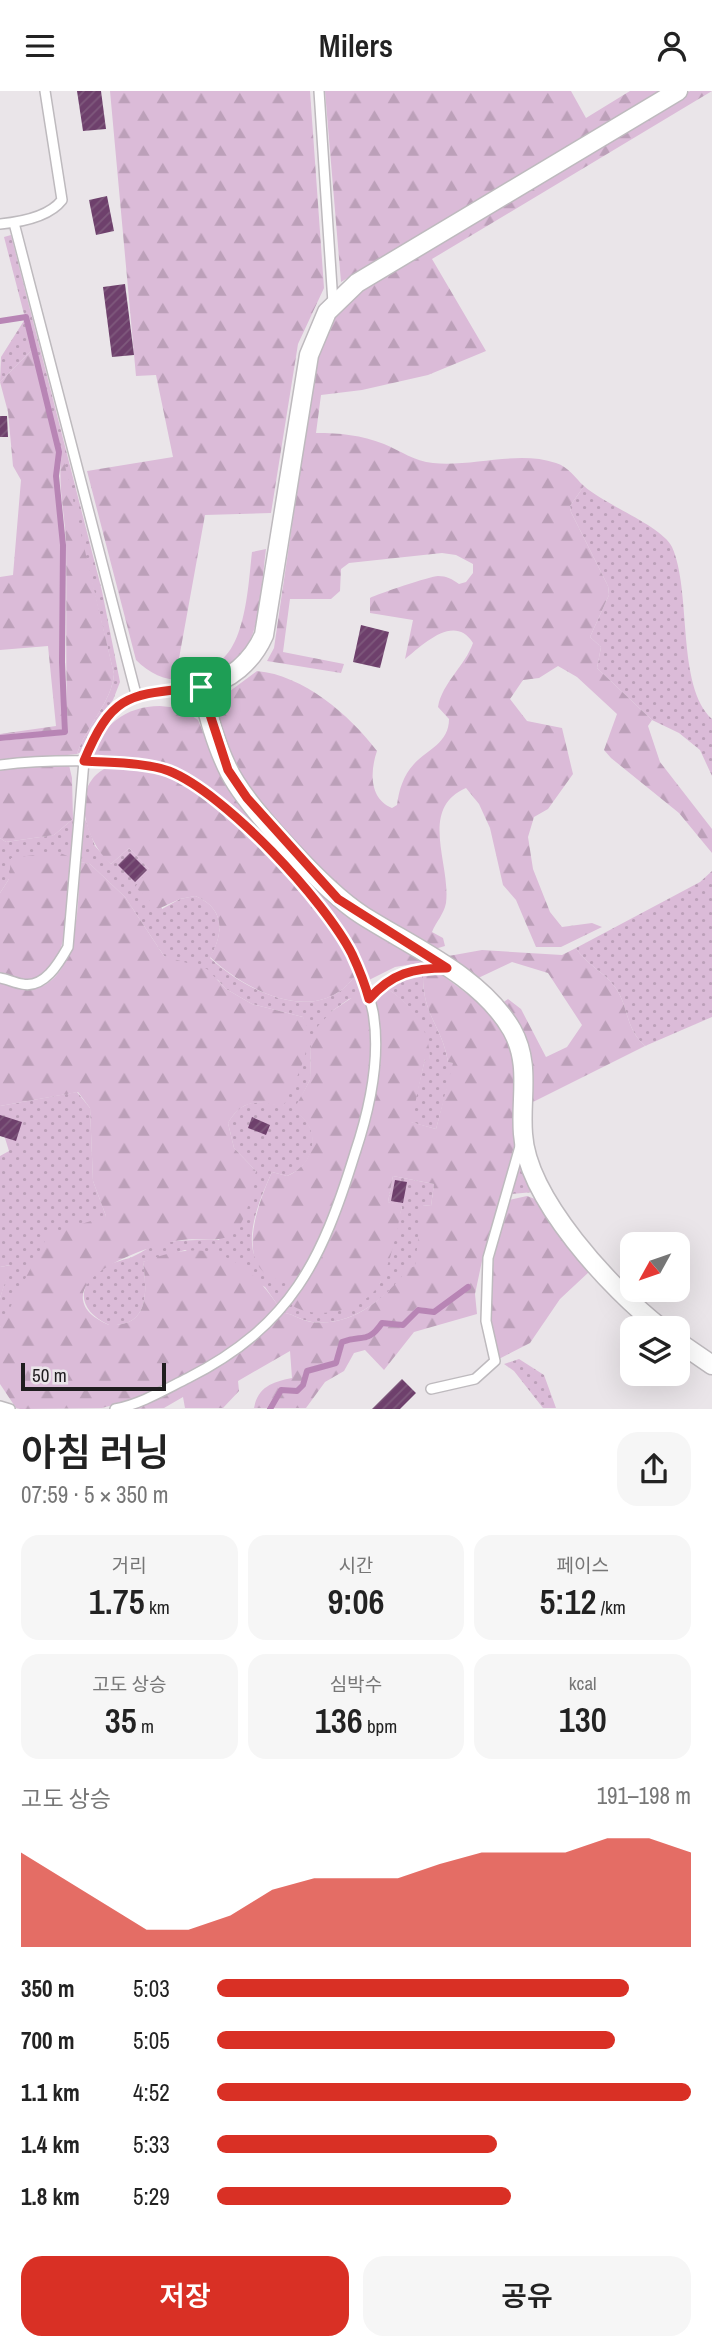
<!DOCTYPE html>
<html lang="ko">
<head>
<meta charset="utf-8">
<style>
	body { margin:0; font-family:"Archivo Narrow","Noto Sans KR",sans-serif; background:#f6f6f6; color:#222; height:100vh; display:flex; flex-direction:column; font-size:26px; white-space:nowrap }
	* { box-sizing:border-box; margin:0 }
	p { font-size:23px; color:#767676 }
	.icon { flex:none; width:38px; height:38px; fill:none; stroke:currentColor; stroke-width:2; stroke-linecap:round; stroke-linejoin:round }
	.map { position:relative; height:1318px; overflow:hidden }
	.side { display:flex; flex-direction:column; background:#fff; flex:1 }
	.side>* { flex:none }
	.needle { width:46px; rotate:230deg }
	.buttons { position:absolute; left:620px; top:1141px; display:grid; gap:14px }
	.buttons a { display:grid; place-items:center; width:70px; height:70px; border-radius:14px; background:#fff; box-shadow:0 7px 28px #0002; font-size:35px }
	.scale { position:absolute; left:21px; bottom:18px; width:145px; box-sizing:border-box; padding-left:7px; border:4px solid #1f1e1f; border-top:0; font-size:19px; line-height:24px; white-space:nowrap; color:#1f1e1f; -webkit-text-stroke:5px #eae5e9; paint-order:stroke }
	.pin { position:absolute; display:grid; place-items:center; width:60px; height:60px; color:#fff; margin:-30px; border-radius:14px; box-shadow:0 4px 10px #0006 }
	.round { display:grid; place-items:center; flex:none; width:74px; height:74px; border-radius:21px; background:#f6f6f6 }
	.summary { display:flex; align-items:center; justify-content:space-between; height:119px; padding:0 21px }
	h1 { font-size:38px; font-weight:600; line-height:52px }
	.figures { display:grid; grid-template-columns:repeat(3,1fr); gap:10px; height:119px; padding:7px 21px }
	.figures div { display:grid; align-content:center; border-radius:18px; background:#f6f6f6; text-align:center }
	.figures b { font-size:35px; font-weight:600 }
	.figures small { font-size:19px; font-weight:400 }
	.figures p { font-size:19px }
	.chart { height:196px; padding:14px 21px }
	.chart p { display:flex; justify-content:space-between }
	.chart svg { width:100%; height:126px; margin-top:7px; fill:#d93025; opacity:.7 }
	.action { display:flex; gap:14px; margin-top:auto; padding:14px 21px }
	.action a { flex:1; height:80px; border-radius:21px; background:#d93025; color:#fff; font-size:28px; font-weight:600; line-height:80px; text-align:center }
	.action a+a { background:#f6f6f6; color:#222 }
	ul { padding:0 21px; list-style:none; font-size:23px }
	li { display:grid; grid-template-columns:112px 84px 1fr; align-items:center; height:52px }
	li i { height:18px; border-radius:9px; background:#d93025 }
	header { display:flex; justify-content:space-between; align-items:center; height:91px; padding:0 21px; background:#fff; font-size:32px; font-weight:600 }
	.map>svg:first-child { display:block }
	.grass { fill:url(#grass-dots) }
	.forest { fill:url(#forest-firs) }
	.lines { fill:none; stroke-linecap:round; stroke-linejoin:round }
	.stream { stroke:#b885b5; stroke-width:6 }
	.building { fill:url(#building-hatch) }
	.lane-casing { stroke:#bebabe; stroke-width:12 }
	.street-casing { stroke:#bebabe; stroke-width:21 }
	.lane { stroke:#fff; stroke-width:9 }
	.street { stroke:#fff; stroke-width:18 }
	.route-casing { stroke:#fff; stroke-width:14 }
	.route { stroke:#d93025; stroke-width:9 }
</style>
</head>
<body>
<header><svg class="icon" aria-label="menu" viewBox="0 0 24 24"><path d="M4 6h16M4 12h16M4 18h16"/></svg>Milers<svg class="icon" aria-label="person" viewBox="0 0 24 24"><circle cx="12" cy="8" r="4"/><path d="M4 21q1-7 8-7t8 7"/></svg></header>
<div class="map">
<svg width="712" height="1318" viewBox="0 0 712 1318">
	<defs>
		<pattern id="grass-dots" width="8" height="8" patternUnits="userSpaceOnUse" patternTransform="scale(1.75)"><rect width="8" height="8" fill="#dbbbd8"/><path d="M2 2h.1M6 6h.1" fill="none" stroke="#bca0b9" stroke-width="1.8" stroke-linecap="round"/></pattern>
		<pattern id="forest-firs" width="22" height="20" patternUnits="userSpaceOnUse" patternTransform="scale(1.75)"><rect width="22" height="20" fill="#dbbbd8"/><path d="M5 1l3.5 6h-7zM16 11l3.5 6h-7z" fill="#bca0b9"/></pattern>
		<pattern id="building-hatch" width="6" height="6" patternUnits="userSpaceOnUse" patternTransform="scale(1.75)"><rect width="6" height="6" fill="#6e406c"/><path d="M-1 1l2-2M0 6l6-6M5 7l2-2" fill="none" stroke="#7e597c"/></pattern>
	</defs>
	<rect width="100%" height="100%" fill="#eae5e9"/>
	<!-- grass -->
	<path class="grass" d="M11,144L102,500L120,591L113,609L91,637L81,661L77,663C86,635 112,611 114,583L27,223H24L4,146Z
		M25,228L33,258L0,291L1,266Z
		M584,395C605,414 662,435 672,456C692,500 676,595 712,628V685L700,659L679,642L652,629L597,577L601,556L590,546L609,504L608,495L571,421L570,415Z
		M84,725L95,755L111,773L129,757L149,778L162,818L180,808L195,805C225,817 224,842 210,867C247,901 320,938 357,882L365,904L349,908L332,920L311,952L310,989L294,1020C323,1036 317,1073 287,1085L272,1081C251,1127 230,1185 300,1191L279,1216L265,1196L185,1159L143,1171C147,1200 150,1236 109,1234C78,1220 74,1194 106,1175C115,1170 127,1169 136,1164C143,1161 148,1156 155,1154C176,1148 197,1149 219,1149L256,1080L234,1057L228,1032C242,1008 258,1009 283,1015L307,951L303,926L252,913L226,898L218,889L164,865L125,806L90,773L80,771Z
		M73,728L72,767L9,788L0,802V747L6,751L54,744Z
		M712,780V926L645,955C624,936 630,917 615,896C604,881 586,873 576,857L700,791Z
		M423,882C422,925 442,934 448,971L454,972L436,1038L410,1031L425,968H430C426,936 413,913 384,896L392,890Z
		M77,1001L90,1017L93,1090L106,1125L0,1236V1207L10,1174L0,1176V1065L9,1060L0,1031V1015Z
		M519,1072L534,1101L511,1103Z
		M393,1085L434,1093L431,1115L423,1114L416,1175C386,1203 357,1236 312,1231C300,1229 292,1222 280,1221L292,1207L299,1218L333,1221L380,1192L402,1116L388,1111Z
		M519,1268L544,1284L556,1317H543L514,1280L504,1273Z"/>
	<!-- forest -->
	<path class="forest" d="M110,0H310L324,197L298,253L271,422L205,424L178,573C245,598 247,504 252,461L266,458C258,517 264,581 190,589C168,591 151,584 136,569L87,380L173,366L156,284L136,285Z
		M325,0H571L586,27L630,0H663L341,191Z
		M690,0H712L432,168L486,260L428,284L362,299L321,304L316,342C340,342 361,344 384,353C401,360 414,370 433,372C473,376 518,359 556,372C569,376 575,387 584,395L570,415L571,421L608,495L609,504L590,546L601,556L597,577L652,629L648,635L660,671L712,738V762L679,722L611,667L604,659L617,623L577,586L558,575L539,587L523,589L510,608L527,630L562,637L573,683L548,718L534,726L528,746L533,778L550,821L562,836L592,832L602,836L561,856H536L516,809L503,794L490,737L479,713L466,697C418,718 451,773 446,812C444,823 436,831 432,841L443,847L445,855L428,860L343,806L250,704L231,674L218,633L217,622L226,603L257,580C303,584 350,624 377,660C370,680 369,708 392,717L397,714C399,699 403,685 414,673C428,658 449,652 449,628L438,616C442,592 465,575 473,552C454,522 423,554 405,568L413,529L370,522V507C377,503 431,485 438,485C447,485 452,488 459,493L466,491L473,482V473L456,464L442,462L349,472L341,478L340,500L331,508H290L283,561L344,573L341,582L267,570L274,557L319,249L324,235L354,203Z
		M33,258L57,361L55,385L62,454L60,571L63,640L0,646V643L56,635L48,555L0,559V486L13,484L21,389L13,375L8,321L0,291Z
		M62,362L114,583C112,611 86,635 77,663L0,671V650L68,643C65,580 67,517 66,453C65,422 57,393 62,362Z
		M160,615L180,617L198,629L214,666L243,712L425,871L395,876L369,889L362,874L261,747L170,677L89,667C102,635 125,615 160,615Z
		M47,673L69,674L72,687L73,728L54,744L6,751L0,747V677Z
		M108,676L167,682L221,717L304,801L333,837L357,882C320,938 247,901 210,866C224,842 225,817 195,805L180,808L158,818L135,796L149,778L129,757L111,773C85,750 68,694 108,676Z
		M58,761L72,767C69,799 73,887 26,890C18,890 8,884 0,883V802L9,788L11,767Z
		M80,771L90,773L125,806L164,865L207,878L226,898L252,913L303,926C318,951 294,992 283,1016C258,1009 242,1008 228,1032L234,1057L256,1080C251,1099 248,1134 230,1144C216,1153 198,1146 182,1149C158,1152 78,1177 83,1209C85,1222 98,1229 109,1234C150,1236 147,1200 143,1171C205,1146 242,1162 279,1216L245,1250L150,1304L102,1317L20,1318L16,1317L0,1293V1236L48,1144L106,1125L93,1090L90,1017L78,1001L0,1015V891C8,893 18,899 26,899C81,897 78,808 80,771Z
		M576,857C586,873 604,881 615,896C630,917 624,936 645,955L529,1013C530,969 533,947 501,913L508,908L521,918L546,966L567,956L582,934L548,882L512,871L474,889L443,866L482,859L562,864Z
		M438,881L486,917L515,960L517,1045L482,1170L475,1203L477,1223L414,1241L384,1279L365,1259L354,1262L344,1280L325,1291L306,1317H272L282,1301L298,1302L305,1295L309,1282L338,1274L344,1253C364,1245 368,1257 383,1234L404,1236L419,1221L435,1223L470,1195L433,1218L417,1216L402,1231L381,1230C365,1251 361,1241 341,1249L334,1270L305,1278L301,1292L296,1297H279L267,1317H254C258,1296 272,1291 292,1287L290,1260L238,1290L239,1300L223,1317H185L183,1306L164,1317L125,1318L200,1283L280,1221C292,1222 300,1229 311,1231C353,1236 384,1208 408,1178L415,1175L422,1114L431,1115L434,1093L393,1085L388,1111L402,1115C397,1140 392,1167 381,1190C368,1218 319,1231 293,1215L292,1207L319,1169L332,1141L365,1037L372,996L375,910L384,896C411,911 430,938 430,969L425,968L411,1031L436,1038L453,972L448,971C442,934 422,925 423,882Z
		M356,904H365C390,994 342,1112 300,1191C229,1194 254,1121 272,1081L287,1085C316,1073 323,1035 293,1020L310,989L311,952L318,935L332,920Z
		M527,1105L540,1110L590,1180L560,1208L530,1252L497,1269C483,1207 491,1170 509,1109Z
		M11,1174L0,1207V1176Z"/>
	<g class="lines">
		<!-- stream -->
		<path class="stream" d="M0,230L26,226L59,361L56,385L63,454L62,571L65,641L0,647
			M270,1318L281,1299L297,1300L303,1294L307,1280L336,1272L342,1251C362,1243 367,1254 382,1232L403,1234L418,1219L434,1221L468,1196"/>
	</g>
	<!-- building -->
	<path class="building" d="M77,0H101L106,38L83,40Z
		M107,105L114,140L96,144L89,109Z
		M125,193L134,264L112,266L103,196Z
		M0,325H7L8,346H0Z
		M361,534L389,541L380,577L353,571Z
		M130,762L147,779L135,791L118,774Z
		M0,1024L22,1031L16,1050L0,1045Z
		M252,1026L270,1034L266,1044L248,1037Z
		M395,1089L407,1091L403,1112L391,1110Z
		M402,1288L416,1302L400,1318H372Z"/>
	<g class="lines">
		<!-- lane casing -->
		<g class="lane-casing">
			<path id="lane" d="M319,0L333,212
				M14,132L136,603
				M0,133C21,131 49,126 62,109L45,0
				M0,674C40,669 132,666 169,680C226,703 322,807 351,862C361,879 369,901 373,921C381,966 369,1020 355,1062C322,1169 292,1234 188,1287C164,1299 141,1313 115,1318
				M0,887C7,888 15,892 22,893C44,898 59,872 68,856L84,670C113,599 132,604 201,596
				M369,908C391,883 411,877 444,877
				M431,1298L475,1288L495,1270L486,1230L488,1167L521,1052
				M0,1315L10,1318"/>
		</g>
		<!-- street casing -->
		<g class="street-casing">
			<path id="street" d="M661,1237C611,1198 527,1108 523,1043C520,1007 531,973 512,939C481,885 412,856 362,824C326,801 244,714 227,676C215,651 208,623 201,596C230,590 252,571 264,544L309,264L327,221L357,192L678,0
				M677,1250L712,1274"/>
		</g>
		<!-- lane -->
		<use href="#lane" class="lane"/>
		<!-- street -->
		<use href="#street" class="street"/>
	</g>
	<g class="lines">
		<!-- route casing -->
		<g class="route-casing">
			<path id="route" d="M201,596L228,679L247,707L338,808L447,877C413,877 392,882 369,908C365,893 359,878 352,863C325,810 225,702 169,680C144,671 110,672 84,670C113,599 132,604 201,596Z"/>
		</g>
		<!-- route -->
		<use href="#route" class="route"/>
	</g>
</svg>
<div class="buttons">
<a><svg class="needle" viewBox="-14 -14 28 28"><path d="M0-13l5 13h-10z" fill="#e53935"/><path d="M0 13l5-13h-10z" fill="#767676"/></svg></a>
<a><svg class="icon" aria-label="layers" viewBox="0 0 24 24"><path d="M12 4l9 5-9 5-9-5zM3 14l9 5 9-5"/></svg></a>
</div>
<div class="scale">50 m</div>
<div class="pin" style="left:201px;top:596px;background:#1e9e55"><svg class="icon" aria-label="arrive" viewBox="0 0 24 24"><path d="M6 21V4h12l-3 4 3 4H6"/></svg></div>
</div>
<section class="side">
<div class="summary"><div><h1>아침 러닝</h1><p>07:59 · 5 × 350 m</p></div><a class="round"><svg class="icon" aria-label="share" viewBox="0 0 24 24"><path d="M12 15V3M7 8l5-5 5 5M5 13v7h14v-7"/></svg></a></div>
<div class="figures">
<div><p>거리</p><b>1.75<small> km</small></b></div>
<div><p>시간</p><b>9:06</b></div>
<div><p>페이스</p><b>5:12<small> /km</small></b></div>
</div>
<div class="figures">
<div><p>고도 상승</p><b>35<small> m</small></b></div>
<div><p>심박수</p><b>136<small> bpm</small></b></div>
<div><p>kcal</p><b>130</b></div>
</div>
<div class="chart"><p><span>고도 상승</span>191–198 m</p>
<svg viewBox="0 0 160 44" preserveAspectRatio="none"><path d="M0 44V11L10 20L20 29L30 38L40 38L50 33L60 24L70 20L80 20L90 20L100 15L110 11L120 11L130 11L140 6L150 6L160 11V44z"/></svg>
</div>
<ul>
<li><b>350 m</b>5:03<i style="width:87%"></i></li>
<li><b>700 m</b>5:05<i style="width:84%"></i></li>
<li><b>1.1 km</b>4:52<i style="width:100%"></i></li>
<li><b>1.4 km</b>5:33<i style="width:59%"></i></li>
<li><b>1.8 km</b>5:29<i style="width:62%"></i></li>
</ul>
<div class="action"><a>저장</a><a>공유</a></div>
</section>
</body>
</html>
